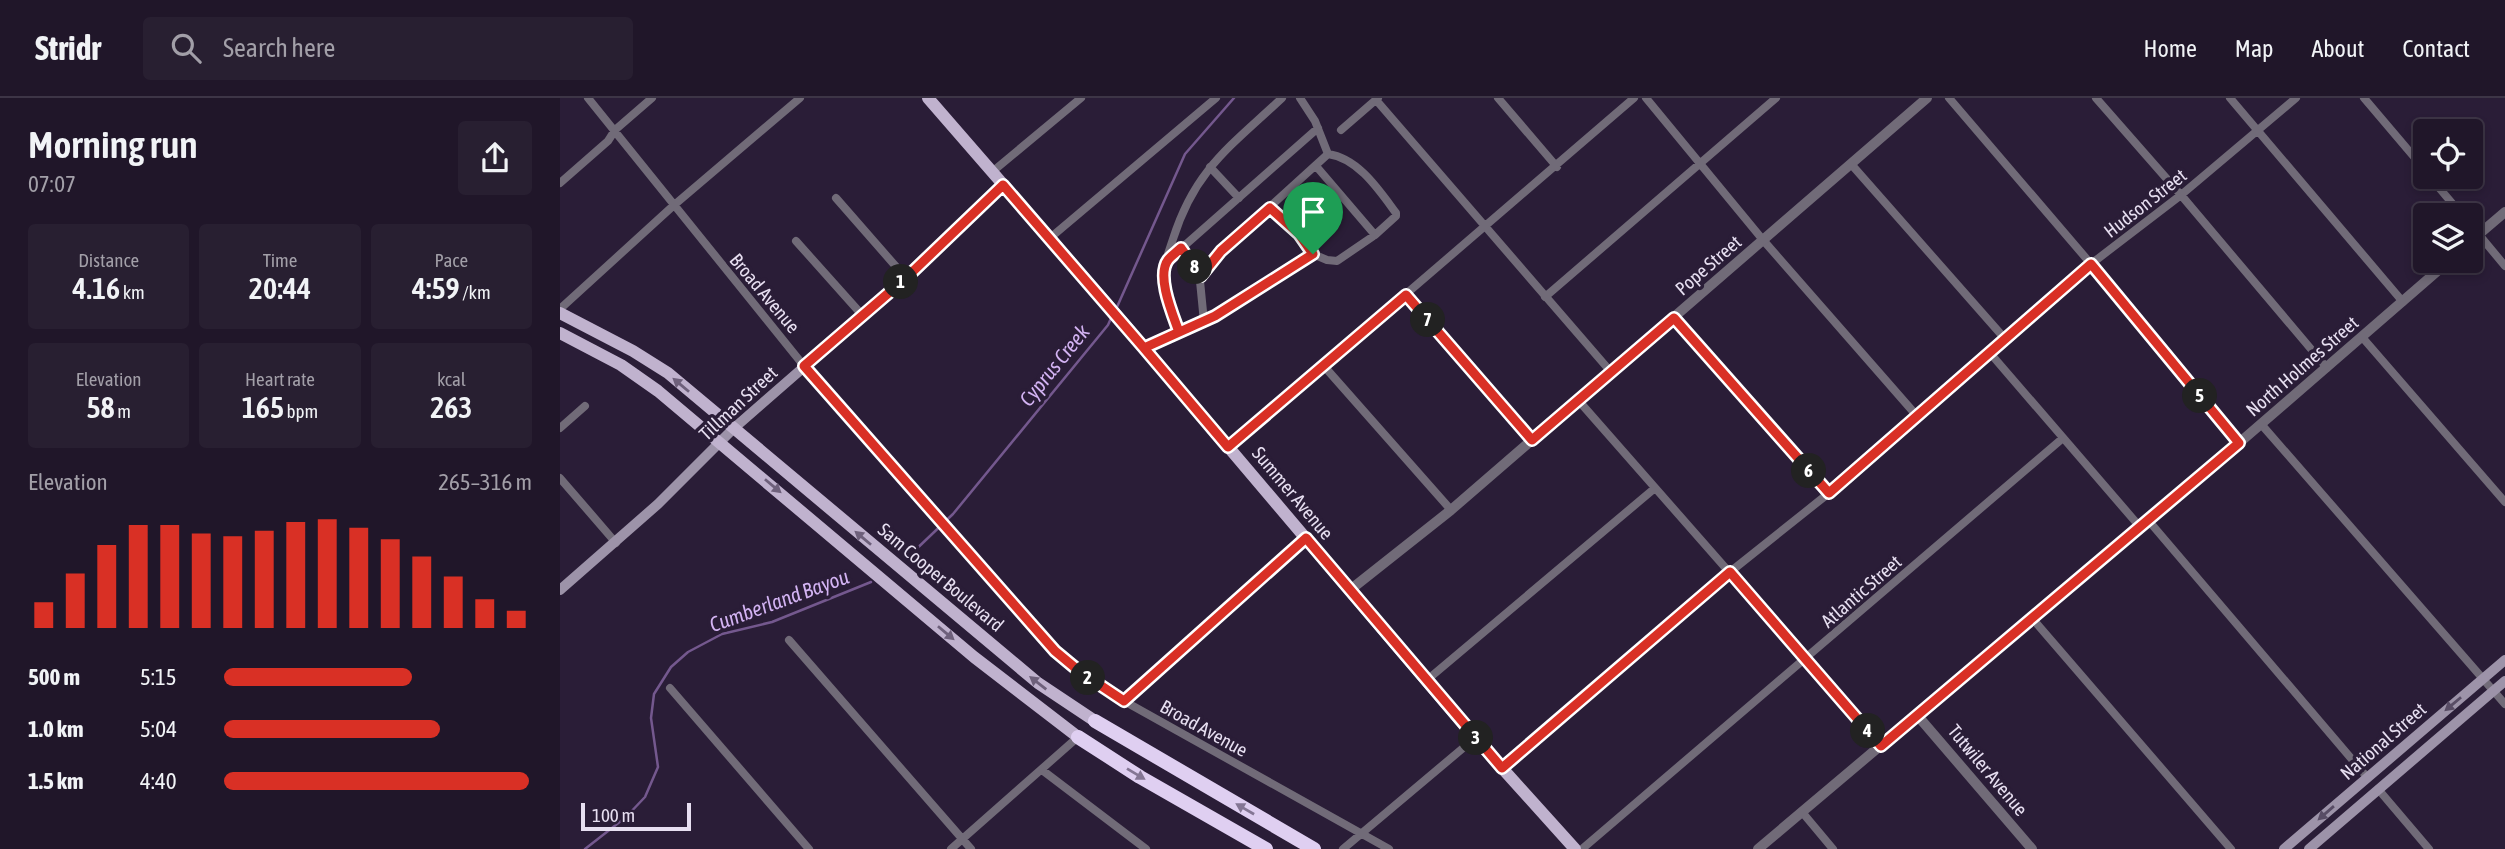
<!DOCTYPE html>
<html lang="en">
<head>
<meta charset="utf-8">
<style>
	body { margin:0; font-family:"Asap Condensed",sans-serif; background:#281f31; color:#f1f3f6; height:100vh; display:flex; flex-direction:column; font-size:26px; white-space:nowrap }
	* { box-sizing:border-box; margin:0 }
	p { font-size:23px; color:#a29fa8 }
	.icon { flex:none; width:38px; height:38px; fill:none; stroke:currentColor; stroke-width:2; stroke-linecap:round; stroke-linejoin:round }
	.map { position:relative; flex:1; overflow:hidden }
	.sheet { display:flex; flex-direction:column; background:#201629; width:560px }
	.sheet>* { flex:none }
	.controls { position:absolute; left:1853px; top:21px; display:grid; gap:14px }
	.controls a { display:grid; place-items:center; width:70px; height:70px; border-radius:7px; background:#201629; box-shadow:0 4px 10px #0003,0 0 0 2px #3d3546; font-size:35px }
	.scale { position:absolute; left:21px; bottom:18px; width:110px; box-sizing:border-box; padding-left:7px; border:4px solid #e7dff1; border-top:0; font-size:19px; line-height:24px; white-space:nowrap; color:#e7dff1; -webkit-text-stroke:5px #2a1d37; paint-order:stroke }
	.pin { position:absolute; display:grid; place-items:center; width:60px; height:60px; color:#fff; margin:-72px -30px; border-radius:50% 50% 50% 0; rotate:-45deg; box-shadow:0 0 7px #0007 }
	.pin .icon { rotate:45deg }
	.km { position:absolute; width:35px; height:35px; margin:-18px; border-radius:50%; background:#222; color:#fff; font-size:19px; line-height:35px; text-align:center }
	.round { display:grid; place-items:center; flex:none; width:74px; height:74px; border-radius:7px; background:#281f31 }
	.summary { display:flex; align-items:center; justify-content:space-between; height:119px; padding:0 28px }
	h1 { font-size:38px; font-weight:600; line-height:52px }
	.stats { display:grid; grid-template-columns:repeat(3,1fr); gap:10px; height:119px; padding:7px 28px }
	.stats div { display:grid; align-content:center; border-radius:7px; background:#281f31; text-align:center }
	.stats b { font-size:30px; font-weight:600 }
	.stats small { font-size:19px; font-weight:400 }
	.stats p { font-size:19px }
	.chart { height:196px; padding:14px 28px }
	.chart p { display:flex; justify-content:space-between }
	.chart svg { width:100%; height:126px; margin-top:7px; stroke:#d93025; stroke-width:6 }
	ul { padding:0 28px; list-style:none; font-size:23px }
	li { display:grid; grid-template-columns:112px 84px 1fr; align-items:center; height:52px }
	li i { height:18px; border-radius:9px; background:#d93025 }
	header { display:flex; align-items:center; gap:42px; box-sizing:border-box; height:98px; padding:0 35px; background:#201629; border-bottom:2px solid #3d3546 }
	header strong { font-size:33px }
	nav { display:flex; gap:38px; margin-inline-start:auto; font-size:24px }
	.search { width:490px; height:63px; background:#281f31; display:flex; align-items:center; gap:18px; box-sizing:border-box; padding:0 24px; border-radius:7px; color:#a29fa8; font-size:26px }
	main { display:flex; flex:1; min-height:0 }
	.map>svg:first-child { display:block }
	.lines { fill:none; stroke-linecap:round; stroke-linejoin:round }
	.stream { stroke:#74588e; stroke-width:2.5 }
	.minor { stroke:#716b78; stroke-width:8 }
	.tertiary { stroke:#716b78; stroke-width:10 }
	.secondary { stroke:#9d93a9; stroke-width:10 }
	.primary { stroke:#c0b2ce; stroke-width:12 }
	.motorway { stroke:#dfcff1; stroke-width:14 }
	.oneway { fill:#6e607b }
	.oneway2 { fill:#584c65 }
	.oneway3 { fill:#847694 }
	.route-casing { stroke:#fff; stroke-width:14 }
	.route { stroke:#d93025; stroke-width:9 }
	.labels { text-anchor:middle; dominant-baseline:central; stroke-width:7; stroke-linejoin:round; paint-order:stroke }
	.street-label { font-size:19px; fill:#e7dff1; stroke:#2a1d37 }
	.water-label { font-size:21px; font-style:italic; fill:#d3b3f3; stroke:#2a1d37 }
</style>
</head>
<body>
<header>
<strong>Stridr</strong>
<div class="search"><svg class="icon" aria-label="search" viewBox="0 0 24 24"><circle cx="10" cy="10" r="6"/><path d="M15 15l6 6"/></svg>Search here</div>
<nav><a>Home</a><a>Map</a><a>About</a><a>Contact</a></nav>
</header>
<main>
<section class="sheet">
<div class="summary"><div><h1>Morning run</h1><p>07:07</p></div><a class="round"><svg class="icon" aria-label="share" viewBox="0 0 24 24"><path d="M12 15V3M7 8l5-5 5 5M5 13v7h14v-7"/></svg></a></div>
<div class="stats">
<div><p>Distance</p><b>4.16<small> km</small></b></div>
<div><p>Time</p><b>20:44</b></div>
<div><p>Pace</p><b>4:59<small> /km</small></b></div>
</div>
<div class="stats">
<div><p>Elevation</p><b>58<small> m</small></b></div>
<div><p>Heart rate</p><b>165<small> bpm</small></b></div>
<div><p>kcal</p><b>263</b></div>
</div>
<div class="chart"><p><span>Elevation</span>265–316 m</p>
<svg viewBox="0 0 160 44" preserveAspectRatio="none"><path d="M5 44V35M15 44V25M25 44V15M35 44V8M45 44V8M55 44V11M65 44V12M75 44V10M85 44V7M95 44V6M105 44V9M115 44V13M125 44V19M135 44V26M145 44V34M155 44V38"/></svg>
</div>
<ul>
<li><b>500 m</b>5:15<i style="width:61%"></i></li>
<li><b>1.0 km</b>5:04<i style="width:70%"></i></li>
<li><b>1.5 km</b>4:40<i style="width:99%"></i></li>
</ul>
</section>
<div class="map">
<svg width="1945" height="751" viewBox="0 0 1945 751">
	<rect width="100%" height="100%" fill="#2a1d37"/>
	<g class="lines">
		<!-- stream -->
		<path class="stream" d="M557,209L625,56L674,0
			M347,460L393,416L548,227L552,218
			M25,751L66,719L85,699L98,669L91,620L94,596L111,569L128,554L162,536L212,524L311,484"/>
		<!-- minor -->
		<path class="minor" d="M28,0L244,268L495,553L519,573L564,603L829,751
			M740,0L755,23L768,56
			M938,0L997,69
			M1086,0L1203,142L1357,318
			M1389,0L1531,166L1679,345
			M1536,0L1621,97L1767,270
			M1670,0L1843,204
			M1804,0L1866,73
			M816,2L1051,274
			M781,32L818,0
			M768,56C798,60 819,92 836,115V118L815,137
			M1291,66L1446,242
			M650,69L679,100
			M432,74L521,0
			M1870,79L1902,117
			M0,85L48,43L55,32L92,0
			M276,100L346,180
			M710,110L739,136L753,156L767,162L777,163L815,137L756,68
			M1911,127L1945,168
			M490,140L656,0
			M236,143L303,218
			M621,150L641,178
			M607,163L758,30
			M846,197L972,342
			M985,199L1216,0
			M0,211L113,108L240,0
			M1114,220L1269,395
			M644,224L640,183L642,175L661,153L768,56
			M619,234C613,216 604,197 604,177C604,165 609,153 613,141C635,71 671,48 722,0
			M1802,239L1945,404
			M584,250L655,218L753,156
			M1430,255L1580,429
			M763,267L891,412
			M1018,302L1321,647
			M1701,326L1945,606
			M0,330L25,308
			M668,349L1074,0
			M0,380L56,445
			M1588,422L1807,679
			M1472,520L1671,751
			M229,542L411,751
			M867,582L1095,390
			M110,590L249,751
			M564,603L746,440
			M942,670L1170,474L1269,395L1531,166L1621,97L1736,0
			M482,672L586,751
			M1818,691L1869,751
			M1242,714L1273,751
			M391,751L518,639
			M783,751L915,640
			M1022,751L1503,340"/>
		<!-- tertiary -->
		<path class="tertiary" d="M1911,143L1945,114
			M790,492L891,412L1367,0
			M1357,617L1472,751
			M1198,751L1679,345L1889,163"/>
		<!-- secondary -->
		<path class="secondary" d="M0,492L98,406L173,331L346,180L443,87
			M1724,751L1945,562
			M1749,751L1945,583"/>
		<!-- primary -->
		<path class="primary" d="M368,0L565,227L915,640L1015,751
			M0,215L73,253L108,275L478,585L535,623
			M0,235L61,267L98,293L414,559L518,639"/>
		<!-- motorway -->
		<path class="motorway" d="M535,623L754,751
			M518,639L580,679L706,751"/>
	</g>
	<!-- one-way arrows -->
	<defs><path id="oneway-solid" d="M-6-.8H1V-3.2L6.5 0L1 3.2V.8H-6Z" transform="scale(1.75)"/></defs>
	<g class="oneway">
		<use href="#oneway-solid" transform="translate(121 287) rotate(-140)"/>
		<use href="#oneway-solid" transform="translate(213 388) rotate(40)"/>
		<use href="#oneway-solid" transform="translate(303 440) rotate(-140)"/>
		<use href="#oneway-solid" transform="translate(386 535) rotate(40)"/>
		<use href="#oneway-solid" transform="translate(478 585) rotate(-142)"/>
	</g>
	<g class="oneway2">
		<use href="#oneway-solid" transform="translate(1893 606) rotate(140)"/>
		<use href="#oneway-solid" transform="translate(1766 715) rotate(139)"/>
	</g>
	<g class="oneway3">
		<use href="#oneway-solid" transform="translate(576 676) rotate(31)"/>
		<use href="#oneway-solid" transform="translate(685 711) rotate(-150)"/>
	</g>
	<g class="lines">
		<!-- route casing -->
		<g class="route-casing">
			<path id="route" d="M753,156L655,218L584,250L443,87L346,180L244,268L495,553L519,573L564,603L746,440L942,670L1170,474L1321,648L1679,345L1531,166L1269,395L1114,220L972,342L846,197L668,349L584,250L619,234C613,217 596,178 608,162C611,158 617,154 621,150L641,178L661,153L710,110L739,136L753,156"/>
		</g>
		<!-- route -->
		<use href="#route" class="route"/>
	</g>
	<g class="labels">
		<!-- street labels -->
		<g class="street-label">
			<text transform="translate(1585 105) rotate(-38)">Hudson Street</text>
			<text transform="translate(1148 167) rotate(-41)">Pope Street</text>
			<text transform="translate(205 195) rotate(50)">Broad Avenue</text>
			<text transform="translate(1742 268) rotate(-41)">North Holmes Street</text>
			<text transform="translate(178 305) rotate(-43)">Tillman Street</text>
			<text transform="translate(733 395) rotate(50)">Summer Avenue</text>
			<text transform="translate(381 479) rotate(40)">Sam Cooper Boulevard</text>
			<text transform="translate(1301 493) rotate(-41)">Atlantic Street</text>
			<text transform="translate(644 630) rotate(29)">Broad Avenue</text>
			<text transform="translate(1823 643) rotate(-41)">National Street</text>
			<text transform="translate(1428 672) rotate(50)">Tutwiler Avenue</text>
		</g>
		<!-- water labels -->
		<g class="water-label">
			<text transform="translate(494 267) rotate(-51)">Cyprus Creek</text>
			<text transform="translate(219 502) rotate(-20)">Cumberland Bayou</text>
		</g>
	</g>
</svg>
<div class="controls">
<a><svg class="icon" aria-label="locate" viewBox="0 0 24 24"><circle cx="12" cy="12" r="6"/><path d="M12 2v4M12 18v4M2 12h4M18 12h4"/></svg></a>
<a><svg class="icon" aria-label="layers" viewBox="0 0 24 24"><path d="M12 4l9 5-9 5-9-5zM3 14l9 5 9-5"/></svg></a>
</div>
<div class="scale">100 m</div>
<div class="pin" style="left:753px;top:156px;background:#1e9e55"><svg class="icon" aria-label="arrive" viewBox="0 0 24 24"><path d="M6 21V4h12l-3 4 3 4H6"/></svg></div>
<b class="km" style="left:341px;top:184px">1</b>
<b class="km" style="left:528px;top:580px">2</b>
<b class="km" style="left:916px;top:640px">3</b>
<b class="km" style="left:1308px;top:633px">4</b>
<b class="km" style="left:1640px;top:298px">5</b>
<b class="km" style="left:1249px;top:373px">6</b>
<b class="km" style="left:868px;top:222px">7</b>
<b class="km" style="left:635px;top:169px">8</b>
</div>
</main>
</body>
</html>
